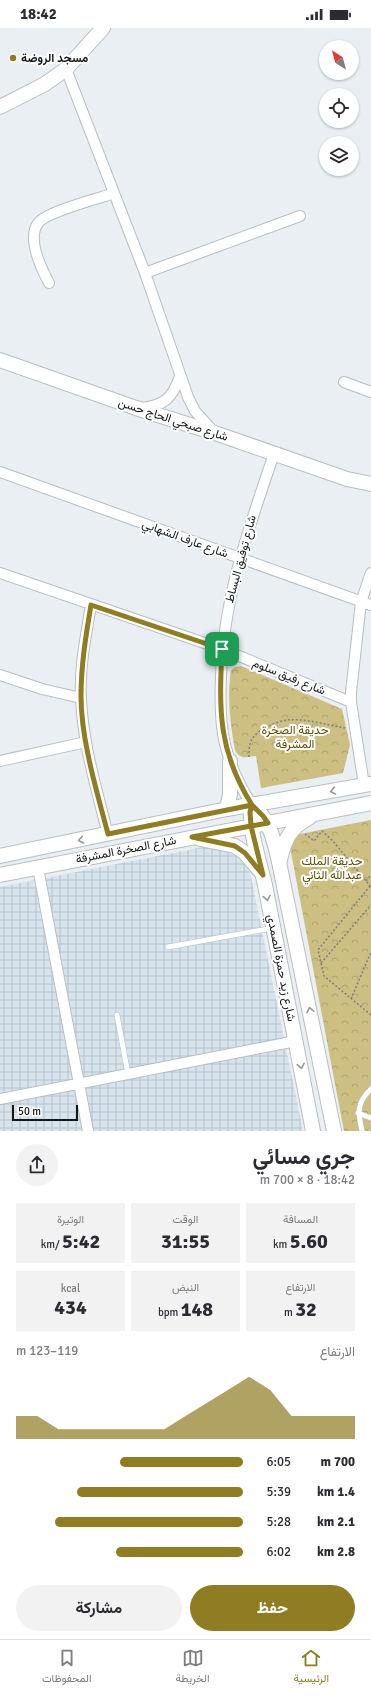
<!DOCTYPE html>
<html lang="ar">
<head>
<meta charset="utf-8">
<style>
	body { margin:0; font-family:Signika,Vazirmatn,sans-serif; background:#f2f2f3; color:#2b2b33; direction:rtl; height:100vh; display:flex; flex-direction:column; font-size:15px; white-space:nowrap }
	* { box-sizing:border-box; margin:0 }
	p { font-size:13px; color:#7c7c81 }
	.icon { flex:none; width:22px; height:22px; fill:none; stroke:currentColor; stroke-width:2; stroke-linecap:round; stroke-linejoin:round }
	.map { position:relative; height:1103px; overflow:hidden; direction:ltr }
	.side { display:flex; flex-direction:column; background:#fff; flex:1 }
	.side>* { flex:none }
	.needle { width:26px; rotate:324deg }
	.fabs { position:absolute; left:319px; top:12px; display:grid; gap:8px }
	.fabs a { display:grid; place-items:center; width:40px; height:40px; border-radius:50%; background:#fff; box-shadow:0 1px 3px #0004; font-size:20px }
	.scale { position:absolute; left:12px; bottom:10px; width:66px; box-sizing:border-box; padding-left:4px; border:2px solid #151719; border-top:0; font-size:11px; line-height:14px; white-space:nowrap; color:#151719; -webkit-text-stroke:3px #fff; paint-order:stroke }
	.pin { position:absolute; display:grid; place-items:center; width:34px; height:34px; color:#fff; margin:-17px; border-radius:8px; box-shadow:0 2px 6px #0006 }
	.round { display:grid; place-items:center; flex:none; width:42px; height:42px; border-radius:21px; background:#f2f2f3 }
	.head { display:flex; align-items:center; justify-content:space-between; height:68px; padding:0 16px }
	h1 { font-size:22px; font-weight:700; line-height:30px }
	.stats { display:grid; grid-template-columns:repeat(3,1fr); gap:6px; height:68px; padding:4px 16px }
	.stats div { display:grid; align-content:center; border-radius:0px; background:#f2f2f3; text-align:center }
	.stats b { font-size:20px; font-weight:700 }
	.stats small { font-size:11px; font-weight:400 }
	.stats p { font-size:11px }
	.chart { height:112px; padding:8px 16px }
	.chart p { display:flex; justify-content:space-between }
	.chart svg { width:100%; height:72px; margin-top:4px; fill:#907c22; opacity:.7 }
	.action { display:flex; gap:8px; margin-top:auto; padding:8px 16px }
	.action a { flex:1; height:46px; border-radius:24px; background:#907c22; color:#fff; font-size:16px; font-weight:700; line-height:46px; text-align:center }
	.action a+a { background:#f2f2f3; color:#2b2b33 }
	ul { padding:0 16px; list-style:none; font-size:13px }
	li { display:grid; grid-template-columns:64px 48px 1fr; align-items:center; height:30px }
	li i { height:10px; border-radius:5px; background:#907c22 }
	.status { display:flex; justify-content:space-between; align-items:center; height:28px; padding:0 20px; background:#fff; direction:ltr }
	.status svg { height:11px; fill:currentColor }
	.tabs { display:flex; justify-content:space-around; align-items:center; height:56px; border-top:1px solid #e1e1e2; background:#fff; font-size:11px; color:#7c7c81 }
	.tabs a { display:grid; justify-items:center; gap:2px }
	.tabs .active { color:#907c22 }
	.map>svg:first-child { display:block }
	.industrial { fill:url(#industrial-grid) }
	.park { fill:url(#park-crowns) }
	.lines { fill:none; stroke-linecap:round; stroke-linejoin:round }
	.lane-casing { stroke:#b9bec3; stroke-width:6 }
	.street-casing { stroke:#b9bec3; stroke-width:12 }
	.secondary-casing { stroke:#b9bec3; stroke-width:16 }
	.path { stroke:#7d8184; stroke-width:1.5; stroke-dasharray:2 2; stroke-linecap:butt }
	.lane { stroke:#fff; stroke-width:5 }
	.street { stroke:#fff; stroke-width:10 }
	.secondary { stroke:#fff; stroke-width:14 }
	.oneway { stroke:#969798 }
	.route-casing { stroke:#fff; stroke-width:8 }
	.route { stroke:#907c22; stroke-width:5 }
	.poi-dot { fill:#907c22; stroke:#fff; stroke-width:1.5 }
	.labels { text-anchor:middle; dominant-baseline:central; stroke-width:4; stroke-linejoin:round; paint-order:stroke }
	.poi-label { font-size:12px; font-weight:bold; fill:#151719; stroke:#fff; text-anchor:start }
	.street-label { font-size:12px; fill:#151719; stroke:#fff }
	.park-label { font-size:12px; fill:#5d4e01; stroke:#fff }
</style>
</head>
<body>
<div class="status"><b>18:42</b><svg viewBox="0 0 49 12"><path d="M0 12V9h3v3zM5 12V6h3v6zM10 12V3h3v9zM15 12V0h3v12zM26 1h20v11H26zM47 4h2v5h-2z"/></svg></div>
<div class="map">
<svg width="371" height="1103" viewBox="0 0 371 1103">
	<defs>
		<pattern id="industrial-grid" width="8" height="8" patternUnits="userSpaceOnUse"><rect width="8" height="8" fill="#d7e4ed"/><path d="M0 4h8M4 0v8" fill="none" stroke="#b8c3cb"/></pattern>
		<pattern id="park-crowns" width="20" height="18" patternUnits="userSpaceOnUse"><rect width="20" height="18" fill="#cdbe82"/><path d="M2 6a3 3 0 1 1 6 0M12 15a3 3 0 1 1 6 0" fill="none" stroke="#afa370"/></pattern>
	</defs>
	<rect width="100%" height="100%" fill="#e9eff3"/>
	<!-- industrial -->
	<path class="industrial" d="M203,819L232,821L250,844L303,1103H0V859Z"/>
	<!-- park -->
	<path class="park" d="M241,638L342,681L350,717L343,745L261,760L256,728C246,729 240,732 235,722C230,696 227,669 231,642L236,639Z
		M371,792V1103H344L290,819L296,808L300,806Z"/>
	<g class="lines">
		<!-- lane casing -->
		<g class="lane-casing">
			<path id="lane" d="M168,919L273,900
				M117,987L128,1046
				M358,1085L371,1090
				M362,1103C358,1085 356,1075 371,1061"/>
		</g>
		<!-- street casing -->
		<g class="street-casing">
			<path id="street" d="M66,41L145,245L188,369L195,383L213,403
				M145,245L300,188
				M49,255C41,240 26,209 39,194C49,183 98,171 114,165
				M344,354L371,364
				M141,380C165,378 173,369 180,348
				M0,444L371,577
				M0,545L222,621L351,674
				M91,577C86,608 79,640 81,671C83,717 97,762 108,807
				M0,647L42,661L81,670
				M0,733L86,714
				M364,757L351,674V664L361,574L371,545
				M252,777C240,758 230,738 225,716C220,695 220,671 221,649C223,571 249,499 274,426
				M38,840L88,1103
				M0,1071L296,1013"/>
		</g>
		<!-- secondary casing -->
		<g class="secondary-casing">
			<path id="secondary" d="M0,79L45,56L66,41L103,0
				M0,332L136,380L215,405L347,451L371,456
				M227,781L230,766V733
				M200,811L235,818L245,825L261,844
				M0,828L227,781L371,756
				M280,832C285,810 290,800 310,789
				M0,847L371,775
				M313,1103C297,1021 281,939 265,857C260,835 247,798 252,777C270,792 274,812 279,834L334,1103"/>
		</g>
		<!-- path -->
		<path class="path" d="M249,729C249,723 249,716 252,711C258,701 276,694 287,692C305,690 327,697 345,700
			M305,806L314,813L322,803L333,813L371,859
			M366,853L371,847
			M370,858L318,922L324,948L371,987
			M321,935L371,877
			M351,971L371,924"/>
		<!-- lane -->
		<use href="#lane" class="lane"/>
		<!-- street -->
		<use href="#street" class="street"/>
		<!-- secondary -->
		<use href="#secondary" class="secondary"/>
	</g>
	<!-- one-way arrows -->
	<defs><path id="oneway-chevron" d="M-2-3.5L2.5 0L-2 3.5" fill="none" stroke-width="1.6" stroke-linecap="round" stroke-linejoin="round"/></defs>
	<g class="oneway">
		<use href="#oneway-chevron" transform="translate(333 763) rotate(170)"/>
		<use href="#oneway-chevron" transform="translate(81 812) rotate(169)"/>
		<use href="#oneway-chevron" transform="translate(267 870) rotate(79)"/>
		<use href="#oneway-chevron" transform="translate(310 982) rotate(-102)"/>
		<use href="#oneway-chevron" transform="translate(301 1038) rotate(79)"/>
	</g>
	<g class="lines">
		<!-- route casing -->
		<g class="route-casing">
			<path id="route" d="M222,621C219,682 218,723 252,777L250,784L251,798L192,809L235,818L245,825L263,847L251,798L268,795L263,788L252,777L108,806C97,764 81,712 81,668C81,637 86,607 91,577L222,621"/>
		</g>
		<!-- route -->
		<use href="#route" class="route"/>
	</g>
	<!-- markers -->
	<circle class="poi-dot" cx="13" cy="30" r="4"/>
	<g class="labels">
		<!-- poi labels -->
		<g class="poi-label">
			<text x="21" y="30">مسجد الروضة</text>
		</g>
		<!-- street labels -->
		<g class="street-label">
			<text transform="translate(173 392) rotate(18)">شارع صبحي الحاج حسن</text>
			<text transform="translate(185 511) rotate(20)">شارع عارف الشهابي</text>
			<text transform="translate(241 531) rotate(-75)">شارع توفيق البساط</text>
			<text transform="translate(289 649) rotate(22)">شارع رفيق سلوم</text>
			<text transform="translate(126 822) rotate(-11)">شارع الصخرة المشرفة</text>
			<text transform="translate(281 940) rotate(79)">شارع زيد حمزة الصمدي</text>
		</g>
		<!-- park labels -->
		<g class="park-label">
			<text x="295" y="702">حديقة الصخرة<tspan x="295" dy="14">المشرفة</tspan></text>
			<text x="332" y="833">حديقة الملك<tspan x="332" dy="14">عبدالله الثاني</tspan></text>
		</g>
	</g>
</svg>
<div class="fabs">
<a><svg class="needle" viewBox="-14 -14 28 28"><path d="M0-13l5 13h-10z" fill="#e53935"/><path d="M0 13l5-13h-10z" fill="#7c7c81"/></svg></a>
<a><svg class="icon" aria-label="locate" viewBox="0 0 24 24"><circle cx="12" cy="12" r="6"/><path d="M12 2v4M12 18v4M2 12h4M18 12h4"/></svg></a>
<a><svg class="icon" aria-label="layers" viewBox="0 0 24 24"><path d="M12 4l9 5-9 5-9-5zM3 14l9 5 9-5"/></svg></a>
</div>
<div class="scale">50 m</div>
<div class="pin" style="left:222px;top:621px;background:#1e9e55"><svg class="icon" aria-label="arrive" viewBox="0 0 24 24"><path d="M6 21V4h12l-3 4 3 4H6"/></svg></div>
</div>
<section class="side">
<div class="head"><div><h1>جري مسائي</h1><p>18:42 · 8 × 700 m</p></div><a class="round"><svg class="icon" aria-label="share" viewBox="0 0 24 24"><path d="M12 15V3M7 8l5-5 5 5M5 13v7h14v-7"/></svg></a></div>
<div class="stats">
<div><p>المسافة</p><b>5.60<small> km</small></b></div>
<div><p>الوقت</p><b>31:55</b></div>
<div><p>الوتيرة</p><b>5:42<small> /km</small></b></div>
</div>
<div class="stats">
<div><p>الارتفاع</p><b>32<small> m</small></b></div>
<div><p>النبض</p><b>148<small> bpm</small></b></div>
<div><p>kcal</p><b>434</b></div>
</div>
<div class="chart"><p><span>الارتفاع</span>119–123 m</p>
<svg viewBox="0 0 160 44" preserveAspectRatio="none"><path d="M0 44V30L10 30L20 38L30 38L40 38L50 38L60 38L70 38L80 30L90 22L100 14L110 6L120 14L130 30L140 30L150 30L160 30V44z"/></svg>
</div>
<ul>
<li><b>700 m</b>6:05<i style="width:54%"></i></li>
<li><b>1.4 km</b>5:39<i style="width:73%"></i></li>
<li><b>2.1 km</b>5:28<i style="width:83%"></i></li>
<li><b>2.8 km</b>6:02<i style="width:56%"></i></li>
</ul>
<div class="action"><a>حفظ</a><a>مشاركة</a></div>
</section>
<nav class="tabs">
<a class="active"><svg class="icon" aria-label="home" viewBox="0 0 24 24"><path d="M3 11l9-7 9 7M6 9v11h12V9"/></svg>الرئيسية</a>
<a><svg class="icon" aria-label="map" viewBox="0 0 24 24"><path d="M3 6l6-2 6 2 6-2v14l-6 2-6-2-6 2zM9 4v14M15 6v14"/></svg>الخريطة</a>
<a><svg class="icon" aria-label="saved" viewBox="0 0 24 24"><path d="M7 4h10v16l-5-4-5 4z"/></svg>المحفوظات</a>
</nav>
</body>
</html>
